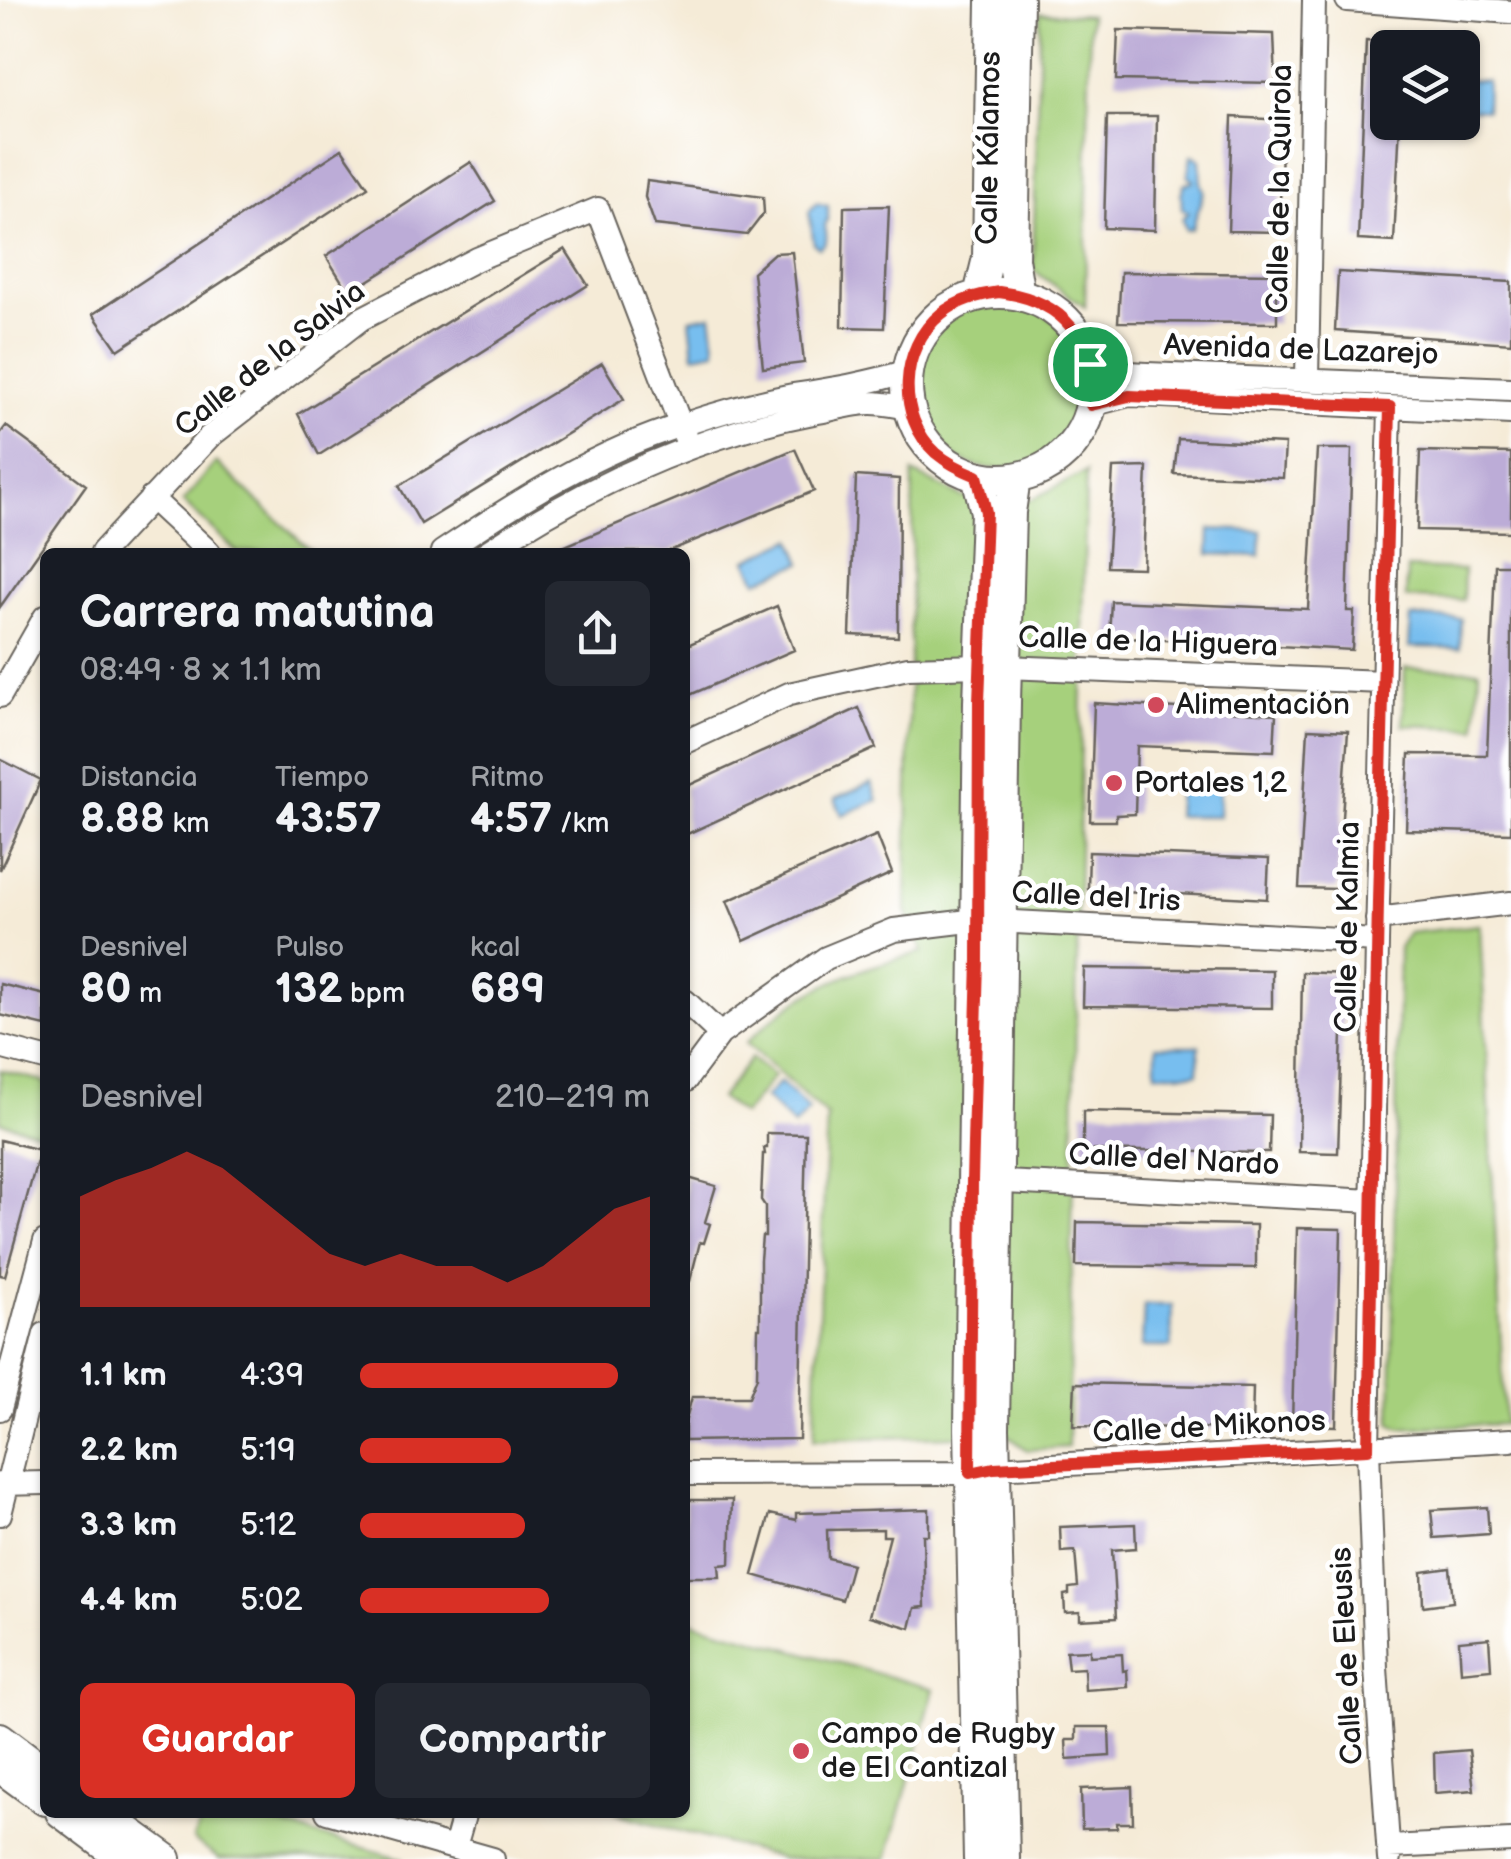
<!DOCTYPE html>
<html lang="es">
<head>
<meta charset="utf-8">
<style>
	body { margin:0; font-family:"Balsamiq Sans",sans-serif; background:#242831; color:#f1f3f6; height:100vh; display:flex; flex-direction:column; font-size:38px; white-space:nowrap }
	* { box-sizing:border-box; margin:0 }
	p { font-size:32px; color:#9ea1a6 }
	.icon { flex:none; width:55px; height:55px; fill:none; stroke:currentColor; stroke-width:2; stroke-linecap:round; stroke-linejoin:round }
	.map { position:relative; flex:1; overflow:hidden }
	.details { position:absolute; left:40px; top:548px; width:650px; height:1270px; display:flex; flex-direction:column; background:#171b24; border-radius:15px; box-shadow:0 2px 8px #0004 }
	.details>* { flex:none }
	.tools { position:absolute; left:1370px; top:30px; display:grid; gap:20px }
	.tools a { display:grid; place-items:center; width:110px; height:110px; border-radius:15px; background:#171b24; box-shadow:0 2px 8px #0004; font-size:50px }
	.pin { position:absolute; display:grid; place-items:center; width:85px; height:85px; color:#fff; margin:-42px; border:5px solid #fff; border-radius:50%; box-shadow:0 2px 10px #0007 }
	.round { display:grid; place-items:center; flex:none; width:105px; height:105px; border-radius:15px; background:#242831 }
	.headline { display:flex; align-items:center; justify-content:space-between; height:170px; padding:0 40px }
	h1 { font-size:45px; font-weight:600; line-height:75px }
	.metrics { display:grid; grid-template-columns:repeat(3,1fr); gap:15px; height:170px; padding:10px 40px }
	.metrics div { display:grid; align-content:center }
	.metrics b { font-size:42px; font-weight:600 }
	.metrics small { font-size:28px; font-weight:400 }
	.metrics p { font-size:28px }
	.chart { height:280px; padding:20px 40px }
	.chart p { display:flex; justify-content:space-between }
	.chart svg { width:100%; height:180px; margin-top:10px; fill:#d93025; opacity:.7 }
	.cta { display:flex; gap:20px; margin-top:auto; padding:20px 40px }
	.cta a { flex:1; height:115px; border-radius:15px; background:#d93025; color:#fff; font-size:40px; font-weight:600; line-height:115px; text-align:center }
	.cta a+a { background:#242831; color:#f1f3f6 }
	ul { padding:0 40px; list-style:none; font-size:32px }
	li { display:grid; grid-template-columns:160px 120px 1fr; align-items:center; height:75px }
	li i { height:25px; border-radius:12px; background:#d93025 }
	.map>svg:first-child { display:block }
	.green { fill:#a6d07c; stroke:#61764c; stroke-width:2.5 }
	.water { fill:#77beef; stroke:#4a6d86; stroke-width:2.5 }
	.building { fill:#bcacd7 }
	.lines { fill:none; stroke-linecap:round; stroke-linejoin:round }
	.minor-casing { stroke:#68645d; stroke-width:26 }
	.major-casing { stroke:#68645d; stroke-width:34 }
	.minor { stroke:#fff; stroke-width:22 }
	.major { stroke:#fff; stroke-width:30 }
	.route-casing { stroke:#fff; stroke-width:20 }
	.route { stroke:#d93025; stroke-width:12 }
	.poi-dot { fill:#d1495b; stroke:#fff; stroke-width:4 }
	.labels { text-anchor:middle; dominant-baseline:central; stroke-width:9; stroke-linejoin:round; paint-order:stroke }
	.street-label { font-size:30px; fill:#1c1c1c; stroke:#fff }
	.poi-label { font-size:30px; fill:#1c1c1c; stroke:#fff; text-anchor:start }
</style>
</head>
<body>
<div class="map">
<svg width="1511" height="1859" viewBox="0 0 1511 1859">
	<rect width="100%" height="100%" fill="#fff"/>
	<filter id="ink" filterUnits="userSpaceOnUse"><feTurbulence type="fractalNoise" baseFrequency=".01" numOctaves="2"/><feDisplacementMap in="SourceGraphic" scale="20" xChannelSelector="R" yChannelSelector="G"/><feConvolveMatrix kernelMatrix="1 2 1 2 8 2 1 2 1" color-interpolation-filters="sRGB"/></filter>
	<filter id="wash" filterUnits="userSpaceOnUse"><feTurbulence type="fractalNoise" baseFrequency=".0048" numOctaves="4" result="noise"/><feDisplacementMap in="SourceGraphic" scale="40" xChannelSelector="R" yChannelSelector="G"/><feGaussianBlur stdDeviation="2.25" result="paint"/><feColorMatrix in="noise" values="0 0 0 0 0 0 0 0 0 0 0 0 0 0 0 0 0 1.4 0 .05"/><feComposite in="paint" operator="in"/></filter>
	<g filter="url(#wash)">
		<rect width="100%" height="100%" fill="#f5ebd7"/>
		<!-- green -->
		<path class="green" d="M1040,12L1090,15L1085,307L1033,270Z
			M915 385a84 84 0 1 1 168 0a84 84 0 1 1-168 0Z
			M216,462L312,552H313H237L183,502Z
			M1086,472L1068,1447L1027,1450L1007,1435L814,1439L827,1116L746,1043C758,1032 770,1020 783,1011C824,979 873,965 923,952L906,911L913,473L963,497L1030,500Z
			M1407,568L1464,570L1463,600L1406,598Z
			M1405,668L1479,670L1476,728L1403,725Z
			M1480,925L1505,1424L1400,1428L1391,1423L1399,947L1409,933Z
			M751,1058L774,1076L743,1115L720,1098Z
			M0,1070L45,1082V1134L0,1122Z
			M685,1620L934,1689L887,1859H783L615,1813L685,1812Z
			M204,1813H237L404,1859H219L193,1840Z"/>
		<!-- water -->
		<path class="water" d="M1462,80L1487,81L1486,110L1463,109Z
			M1191,156H1195L1200,160L1201,183L1204,191L1192,229L1186,230L1182,219L1189,212L1182,209L1181,194L1184,184L1193,182V179L1188,177Z
			M816,203L828,206V218L825,225C826,235 830,243 819,248L814,244L809,212Z
			M711,315L716,351L694,355L690,319Z
			M1210,529L1261,531L1260,556L1209,554Z
			M792,539L802,563L757,581L747,560Z
			M1411,617L1461,619L1460,648L1409,647Z
			M871,783L878,800L842,815L835,799Z
			M1178,787L1220,788L1219,816H1176Z
			M1156,1046H1199L1198,1073H1156Z
			M780,1082L809,1110L794,1126L765,1098Z
			M1144,1305H1172L1171,1347H1142Z"/>
		<g id="blocks">
			<!-- building -->
			<path class="building" d="M1118,30L1274,34L1276,83L1116,80Z
				M1366,41L1388,42V122H1400L1394,242L1358,240Z
				M1107,116H1157L1155,230L1104,228Z
				M1232,117L1283,120L1279,232L1228,231Z
				M342,149L368,187L118,350L93,314Z
				M471,162L495,201L349,293L326,256Z
				M647,181L763,197L764,213L747,235L655,225L645,197Z
				M889,206L884,328L842,327L844,207Z
				M565,249L588,285L319,455L298,414Z
				M792,252L804,363L763,368L753,272L774,253Z
				M1121,272L1277,274V323L1118,322Z
				M1338,272L1511,282V343L1335,331Z
				M602,363L624,399L421,524L399,486Z
				M6,426L86,485L0,607V434Z
				M1178,439L1285,444L1283,478L1174,474Z
				M795,449L814,491L667,552H551Z
				M1317,449H1352L1347,611H1354L1352,650L1109,637L1111,601L1308,609Z
				M1420,451L1511,453V532L1417,530Z
				M1147,467L1143,568L1107,567L1113,468Z
				M856,476L899,479L898,637L850,635Z
				M1495,565H1511V833L1406,830L1409,754L1487,755Z
				M777,606L794,650L685,697V646Z
				M1094,703L1276,714L1274,751L1137,746L1135,814L1116,815V821H1090Z
				M859,708L876,748L685,835V787Z
				M1308,729L1348,731L1337,889L1299,888Z
				M0,759L41,780L0,870Z
				M877,835L892,873L744,941L727,901Z
				M1089,852L1269,859L1267,899L1088,889Z
				M1084,968L1272,970V1008L1083,1006Z
				M1302,972L1344,974L1338,1153L1299,1152Z
				M0,984L45,995V1026L0,1015Z
				M1083,1111L1270,1115L1269,1153L1083,1150Z
				M767,1133L806,1134L799,1439L685,1441V1423L692,1397H749L757,1377L758,1328H760V1260L762,1236H765V1206L761,1200L763,1154H765L764,1148H767Z
				M0,1140L40,1150L5,1276L0,1275Z
				M685,1177L716,1186L705,1222L710,1224L704,1243L700,1242L690,1281L685,1280Z
				M1077,1222L1256,1225V1268L1076,1266Z
				M1297,1228L1341,1229L1336,1426L1292,1425Z
				M1075,1383L1253,1387L1252,1429L1073,1426Z
				M685,1500H732L730,1564L719,1565L720,1577H685Z
				M1487,1507L1489,1534L1434,1538L1431,1510Z
				M929,1509V1535H923L925,1607L915,1608L910,1628L869,1616L890,1536H883V1529L827,1530L828,1558L852,1564L842,1600L753,1575L770,1514L796,1520V1513Z
				M1135,1524L1136,1548L1112,1550L1116,1618L1080,1620V1612L1065,1613L1064,1595L1069,1594V1588L1078,1587L1075,1551L1061,1552L1060,1527Z
				M1450,1568L1453,1602L1423,1606L1422,1572Z
				M1489,1638L1491,1669L1461,1672L1459,1641Z
				M1090,1650V1656L1122,1654L1123,1671L1127,1670L1128,1687L1085,1690L1084,1668L1068,1669L1066,1651Z
				M1076,1727H1109L1110,1756L1067,1759L1066,1740H1076Z
				M1469,1750L1474,1790L1435,1793L1434,1753Z
				M1132,1787L1133,1823H1117V1828L1082,1829L1081,1789Z"/>
		</g>
	</g>
	<g filter="url(#ink)">
		<use href="#blocks" fill-opacity="0" stroke="#68645d" stroke-width="2.5"/>
		<g class="lines">
			<!-- minor casing -->
			<g class="minor-casing">
				<path id="minor" d="M1347,0L1511,12
					M1090,364L1129,373L1147,374L1511,389
					M1307,379L1314,0
					M1091,405L1129,395L1162,396L1511,413
					M151,498L209,552
					M102,552L209,437L361,319L477,259L598,209L689,447
					M442,552C518,501 596,451 685,424C718,413 754,403 788,396C831,389 866,384 908,371
					M487,552C587,486 700,434 818,412C835,409 854,403 871,403C884,403 897,406 910,408
					M0,696L45,617
					M685,742L789,694L908,668L981,666L1383,682
					M1377,919L1511,903
					M685,1001L720,1034
					M0,1047L45,1059
					M685,1081L720,1034L826,958L894,930L977,920L1377,941
					M985,1181L1373,1201
					M0,1409L45,1241
					M685,1474L970,1473L994,1468L1511,1440
					M0,1484L45,1483
					M0,1514L45,1334
					M327,1812L493,1859
					M455,1847L465,1812
					M1389,1847L1511,1841
					M1389,1859L1376,1668L1368,1449L1377,941L1390,407"/>
			</g>
			<!-- major casing -->
			<g class="major-casing">
				<path id="major" d="M1018,0L1013,259L1019,294
					M907 386a93 93 0 1 1 186 0a93 93 0 1 1-186 0Z
					M979,295L988,258L992,0
					M977,476L986,512L979,702L970,1429L979,1859
					M0,1738L45,1772
					M0,1767L45,1800
					M61,1812L124,1859
					M101,1812L166,1859
					M1004,1859L994,1428L1005,702L1010,512L1015,478"/>
			</g>
			<!-- minor -->
			<use href="#minor" class="minor"/>
			<!-- major -->
			<use href="#major" class="major"/>
		</g>
	</g>
	<g class="lines" filter="url(#ink)">
		<!-- route casing -->
		<g class="route-casing">
			<path id="route" d="M999,292C1063,300 1097,340 1091,405L1129,396L1390,407L1378,902L1368,1449L994,1468L970,1473L972,1181L978,960L979,702L986,512L977,476C962,470 949,464 936,453C896,417 899,348 941,314C958,300 978,295 999,292Z"/>
		</g>
		<!-- route -->
		<use href="#route" class="route"/>
	</g>
	<!-- markers -->
	<g class="poi-dot">
		<circle cx="1156" cy="705" r="10"/>
		<circle cx="1114" cy="783" r="10"/>
		<circle cx="801" cy="1751" r="10"/>
	</g>
	<g class="labels">
		<!-- street labels -->
		<g class="street-label">
			<text transform="translate(989 148) rotate(-89)">Calle Kálamos</text>
			<text transform="translate(1280 189) rotate(-89)">Calle de la Quirola</text>
			<text transform="translate(1301 350) rotate(2)">Avenida de Lazarejo</text>
			<text transform="translate(270 359) rotate(-38)">Calle de la Salvia</text>
			<text transform="translate(1148 642) rotate(2)">Calle de la Higuera</text>
			<text transform="translate(1096 897) rotate(3)">Calle del Iris</text>
			<text transform="translate(1348 927) rotate(-89)">Calle de Kalmia</text>
			<text transform="translate(1174 1160) rotate(3)">Calle del Nardo</text>
			<text transform="translate(1209 1427) rotate(-3)">Calle de Mikonos</text>
			<text transform="translate(1347 1656) rotate(-93)">Calle de Eleusis</text>
		</g>
		<!-- poi labels -->
		<g class="poi-label">
			<text x="1176" y="705">Alimentación</text>
			<text x="1134" y="783">Portales 1,2</text>
			<text x="821" y="1734">Campo de Rugby<tspan x="821" dy="34">de El Cantizal</tspan></text>
		</g>
	</g>
</svg>
<div class="tools">
<a><svg class="icon" aria-label="layers" viewBox="0 0 24 24"><path d="M12 4l9 5-9 5-9-5zM3 14l9 5 9-5"/></svg></a>
</div>
<div class="pin" style="left:1090px;top:364px;background:#1e9e55"><svg class="icon" aria-label="arrive" viewBox="0 0 24 24"><path d="M6 21V4h12l-3 4 3 4H6"/></svg></div>
<section class="details">
<div class="headline"><div><h1>Carrera matutina</h1><p>08:49 · 8 × 1.1 km</p></div><a class="round"><svg class="icon" aria-label="share" viewBox="0 0 24 24"><path d="M12 15V3M7 8l5-5 5 5M5 13v7h14v-7"/></svg></a></div>
<div class="metrics">
<div><p>Distancia</p><b>8.88<small> km</small></b></div>
<div><p>Tiempo</p><b>43:57</b></div>
<div><p>Ritmo</p><b>4:57<small> /km</small></b></div>
</div>
<div class="metrics">
<div><p>Desnivel</p><b>80<small> m</small></b></div>
<div><p>Pulso</p><b>132<small> bpm</small></b></div>
<div><p>kcal</p><b>689</b></div>
</div>
<div class="chart"><p><span>Desnivel</span>210–219 m</p>
<svg viewBox="0 0 160 44" preserveAspectRatio="none"><path d="M0 44V17L10 13L20 10L30 6L40 10L50 17L60 24L70 31L80 34L90 31L100 34L110 34L120 38L130 34L140 27L150 20L160 17V44z"/></svg>
</div>
<ul>
<li><b>1.1 km</b>4:39<i style="width:89%"></i></li>
<li><b>2.2 km</b>5:19<i style="width:52%"></i></li>
<li><b>3.3 km</b>5:12<i style="width:57%"></i></li>
<li><b>4.4 km</b>5:02<i style="width:65%"></i></li>
</ul>
<div class="cta"><a>Guardar</a><a>Compartir</a></div>
</section>
</div>
</body>
</html>
